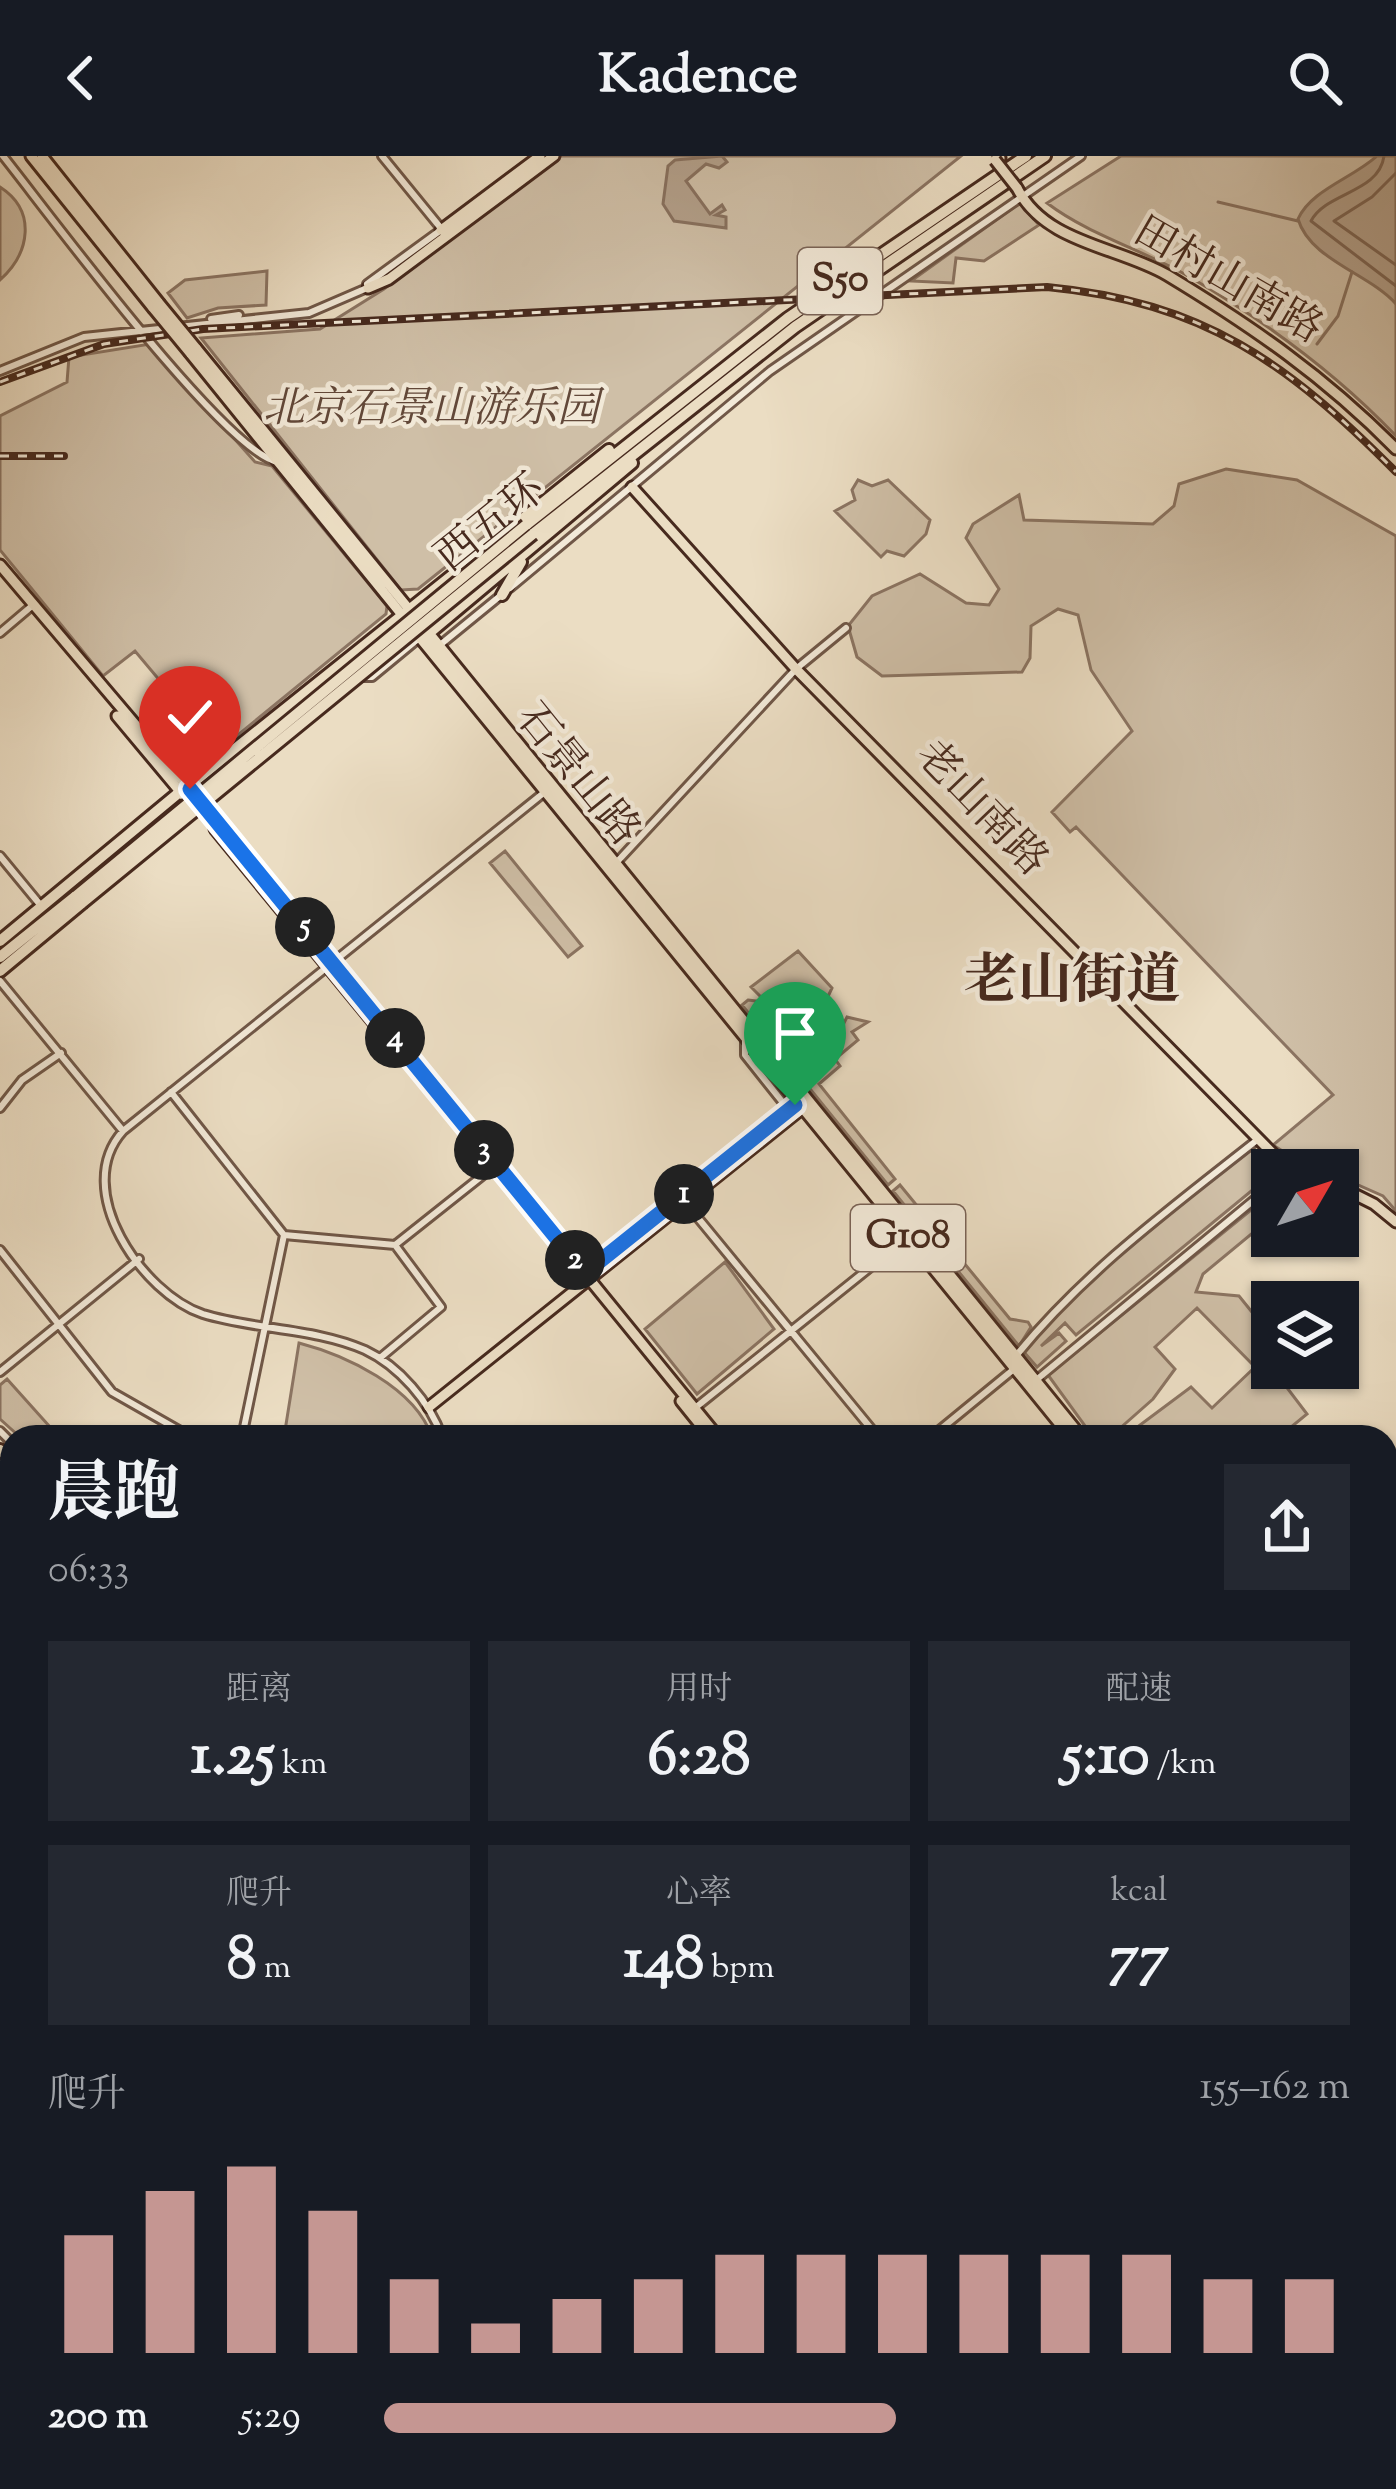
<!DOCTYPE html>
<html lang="zh">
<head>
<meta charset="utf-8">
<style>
	body { margin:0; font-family:"Sorts Mill Goudy","Noto Serif SC",serif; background:#242831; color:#f1f3f6; height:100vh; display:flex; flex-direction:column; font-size:45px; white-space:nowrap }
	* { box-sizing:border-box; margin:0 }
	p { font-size:39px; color:#9ea1a6 }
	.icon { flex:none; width:66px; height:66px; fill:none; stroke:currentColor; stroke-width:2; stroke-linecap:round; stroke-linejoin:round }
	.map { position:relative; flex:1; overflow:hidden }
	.panel { position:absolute; left:0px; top:1269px; width:1398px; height:1065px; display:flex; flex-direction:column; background:#171b24; border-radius:36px 36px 0 0; box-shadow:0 3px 9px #0004 }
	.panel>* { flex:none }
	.needle { width:78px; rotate:51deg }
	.fabs { position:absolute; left:1251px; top:993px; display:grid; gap:24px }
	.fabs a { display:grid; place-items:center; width:108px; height:108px; border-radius:0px; background:#171b24; box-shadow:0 3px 9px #0004; font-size:60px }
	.pin { position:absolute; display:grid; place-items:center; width:102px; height:102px; color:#fff; margin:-123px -51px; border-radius:50% 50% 50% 0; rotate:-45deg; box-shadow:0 0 12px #0007 }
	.pin .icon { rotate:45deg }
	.km { position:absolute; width:60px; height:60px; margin:-30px; border-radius:50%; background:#222; color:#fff; font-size:33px; line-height:60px; text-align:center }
	.round { display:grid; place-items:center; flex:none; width:126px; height:126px; border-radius:0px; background:#242831 }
	.head { display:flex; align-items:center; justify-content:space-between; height:204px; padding:0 48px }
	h1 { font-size:66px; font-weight:700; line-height:90px }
	.stats { display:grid; grid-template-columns:repeat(3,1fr); gap:18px; height:204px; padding:12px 48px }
	.stats div { display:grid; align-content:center; border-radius:0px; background:#242831; text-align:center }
	.stats b { font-size:60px; font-weight:700 }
	.stats small { font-size:33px; font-weight:400 }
	.stats p { font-size:33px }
	.chart { height:336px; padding:24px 48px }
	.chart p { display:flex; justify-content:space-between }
	.chart svg { width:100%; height:216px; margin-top:12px; stroke:#c59692; stroke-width:6 }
	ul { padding:0 48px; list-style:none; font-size:39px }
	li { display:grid; grid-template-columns:192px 144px 1fr; align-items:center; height:90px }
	li i { height:30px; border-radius:15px; background:#c59692 }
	header { display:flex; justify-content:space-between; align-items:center; height:156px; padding:0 48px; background:#171b24; font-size:54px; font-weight:700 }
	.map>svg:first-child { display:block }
	.green { fill:#cfbfa7; stroke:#8b7462; stroke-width:3 }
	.water { fill:#b3a08b; stroke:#88715f; stroke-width:3 }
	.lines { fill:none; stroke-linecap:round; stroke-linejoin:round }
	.shore { stroke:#7d6554; stroke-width:3 }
	.stream { stroke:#88715f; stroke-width:3 }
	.river { stroke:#b3a08b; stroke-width:9 }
	.minor-casing { stroke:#705747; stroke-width:12 }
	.major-casing { stroke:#472a1e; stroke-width:15 }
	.highway-casing { stroke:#472a1e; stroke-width:16 }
	.minor { stroke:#f2e9d8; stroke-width:6 }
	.major { stroke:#ebddc3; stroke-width:9 }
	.highway { stroke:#ebddc3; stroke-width:10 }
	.rail-casing { stroke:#472a1e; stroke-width:8 }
	.rail { stroke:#f2e9d8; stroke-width:3; stroke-dasharray:9; stroke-linecap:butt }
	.major-bridge-casing { stroke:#472a1e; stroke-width:15; stroke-linecap:butt }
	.highway-bridge-casing { stroke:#472a1e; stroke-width:16; stroke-linecap:butt }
	.major-bridge { stroke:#ebddc3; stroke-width:9 }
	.highway-bridge { stroke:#ebddc3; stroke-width:10 }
	.route-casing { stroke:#fff; stroke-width:24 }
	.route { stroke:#1a73e8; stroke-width:15 }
	.labels { text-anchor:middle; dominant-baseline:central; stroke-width:9; stroke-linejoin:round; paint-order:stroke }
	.shield { fill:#f2e9d8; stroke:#7a6356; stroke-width:3 }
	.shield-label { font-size:39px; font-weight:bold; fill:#472a1e }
	.street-label { font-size:42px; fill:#472a1e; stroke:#f2e9d8 }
	.park-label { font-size:42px; font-style:italic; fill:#624839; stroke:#f2e9d8 }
	.district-label { font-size:54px; font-weight:bold; fill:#472a1e; stroke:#f2e9d8 }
</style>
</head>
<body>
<header><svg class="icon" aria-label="back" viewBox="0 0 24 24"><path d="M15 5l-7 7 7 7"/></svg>Kadence<svg class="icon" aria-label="search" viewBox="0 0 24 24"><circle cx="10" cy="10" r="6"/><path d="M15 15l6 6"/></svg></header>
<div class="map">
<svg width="1396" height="2333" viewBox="0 0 1396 2333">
	<rect width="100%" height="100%" fill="#ebddc3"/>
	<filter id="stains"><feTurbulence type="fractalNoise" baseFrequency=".00167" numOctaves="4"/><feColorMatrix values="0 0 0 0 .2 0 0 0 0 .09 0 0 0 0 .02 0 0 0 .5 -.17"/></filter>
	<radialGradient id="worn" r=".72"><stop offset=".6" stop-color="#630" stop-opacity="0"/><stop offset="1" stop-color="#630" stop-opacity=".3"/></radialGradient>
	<!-- green -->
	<path class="green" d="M558,0H961L418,433L401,434L201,182L320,173L384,133Z
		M1121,0H1396V280C1335,216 1265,165 1188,120C1143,94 1089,79 1047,47Z
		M0,31C37,55 30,97 0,124Z
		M1020,47L1039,69L984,105L956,102L953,127L911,125Z
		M267,115L266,149L218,152L187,162L168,137L185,124Z
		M150,188L255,306L272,310L387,450L386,458L190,618L168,600L191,582L185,574L190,569L178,555L182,551L135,495L103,520L0,394V260L67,226L69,201Z
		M1226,313L1297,324L1396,380V1055L1383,1040L1338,1020V1014L1306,1010L1273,989L1333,939L1076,671L1070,676L1052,656L1132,575L1091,514L1078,459L1058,453L1031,470L1030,502L1022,516L882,520L857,501L848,470L872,440L920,418L966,447L989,449L999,433L966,382L973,368L1019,339L1024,364L1153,368L1174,350L1179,328Z
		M858,324L872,330L888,324L930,364L926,378L904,400L887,395L881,401L835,355L855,344L852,334Z
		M505,695L582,790L568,801L490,707Z
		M798,795L832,832L824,849L761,841L751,831Z
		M748,844L827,854L824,870L839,877L847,861L868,866L852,876L858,884L835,903L840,910L819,928L895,1023L888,1029L742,849Z
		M1249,993L1270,1010L1272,1018L1076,1179L1065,1167L1041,1190L1059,1177L1066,1185L1037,1211L1023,1195L1063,1145L1106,1106Z
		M900,1029L1010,1163L1028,1166L1031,1171L1019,1190L893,1035Z
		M1272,1037V1061L1203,1118L1196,1136L1239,1140L1272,1181L1267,1198L1272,1212L1307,1258L1279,1281H1124L1191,1231L1212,1252L1255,1211L1197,1152L1155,1191L1175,1213L1153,1243L1110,1281H1093L1048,1219Z
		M725,1106L774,1173L697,1238L645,1173Z
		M299,1187C345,1199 415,1231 432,1281H284Z
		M7,1223L59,1281H20L0,1263V1229Z
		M1386,1709L1396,1721V2008L1391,2012L1386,2006Z
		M0,2250L12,2262V2322H74L84,2333H0Z"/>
	<!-- water -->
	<path class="water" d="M722,0L727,6L719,12L706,8L686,25L710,58L722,49L725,54L716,59L726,61V72L674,65L663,48L668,10L675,4Z
		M1377,0H1396V148C1370,118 1310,104 1298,63C1311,34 1353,22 1377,0Z"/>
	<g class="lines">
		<!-- shore -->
		<path class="shore" d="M1384,0C1379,37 1326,36 1311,65L1396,130
			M1396,17L1372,41L1334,65L1396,109"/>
		<!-- stream -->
		<path class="stream" d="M1218,46L1298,65
			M1317,188L1338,160L1352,116"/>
		<!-- river -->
		<path class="river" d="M10,1342L12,1345
			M802,2322L811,2333"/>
		<!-- minor casing -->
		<g class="minor-casing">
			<path id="minor" d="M3,0C47,55 225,297 278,306
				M382,0L444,76
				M367,128L441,74
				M211,163L239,159
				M0,215L84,181L309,157L367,132
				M510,432L770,215L1081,0
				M0,477L33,449
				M440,489L500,440
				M361,521H372L418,483
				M0,700L42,751
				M616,707L796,513L846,472
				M0,825L123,975
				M745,885V899L788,953
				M171,936L284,1079
				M0,952L22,924L61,897
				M680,1040L878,1281
				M284,1079L395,1089L492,1012
				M0,1094L112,1236L191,1281
				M1015,1201C1085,1115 1171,1052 1257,984
				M380,1202L441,1151L395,1089
				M0,1216L139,1103
				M1035,1225L1272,1029
				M695,1252L908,1081
				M0,1275L12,1287
				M242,1281L284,1079
				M442,1281C430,1246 399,1210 365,1194C315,1172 255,1174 203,1158C143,1138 70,1034 123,975L546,635
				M931,1281L1014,1213
				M0,1328L12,1333
				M0,1400L12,1393
				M0,1406L12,1400
				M0,1589L12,1597
				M0,1789L12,1780
				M0,1797L12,1787
				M0,2015L12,2029
				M0,2245L12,2257
				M79,2322L88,2333
				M834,2322L843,2333
				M875,2322L884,2333"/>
		</g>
		<!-- major casing -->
		<g class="major-casing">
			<path id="major" d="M31,0L153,152
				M42,0L159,147
				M999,0L1000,2
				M1017,32C1046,88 1117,90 1167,119C1253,171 1325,221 1396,293
				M441,74L540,0
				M368,132L389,123L554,0
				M196,192L408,452
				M190,197L402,459
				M632,331L796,513L1289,1014
				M0,409L190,633
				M117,560L183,639
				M201,646L718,1281
				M215,673L402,901
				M1338,1030L1374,1048L1396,1066
				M691,1032L800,945
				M681,1245L710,1281
				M429,1251L804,951
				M1386,1615L1396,1606
				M1386,1627L1396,1619
				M1386,2103L1396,2115
				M1386,2189L1396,2181
				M1386,2199L1396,2191
				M445,2322L469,2333
				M496,2322H523
				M167,2333L201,2322
				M205,2333L233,2322
				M539,2333L563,2322
				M1209,2333L1222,2322
				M1221,2333L1235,2322"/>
		</g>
		<!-- highway casing -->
		<g class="highway-casing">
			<path id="highway" d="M526,369L788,162L1026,0
				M533,378L795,171L1045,0
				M502,439L521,406
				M408,452L1081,1281
				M402,459L1071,1281
				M428,478L632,307
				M180,637L609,294
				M0,785L181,635
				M0,801L76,740
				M0,815L82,747
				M0,1294L12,1304
				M0,1309L12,1319
				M1386,1656L1396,1668
				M1386,1669L1396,1681
				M845,2322L854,2333
				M857,2322L866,2333"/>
		</g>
		<!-- minor -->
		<use href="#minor" class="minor"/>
		<!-- major -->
		<use href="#major" class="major"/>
		<!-- highway -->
		<use href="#highway" class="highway"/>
		<!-- rail casing -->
		<g class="rail-casing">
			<path id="rail" d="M0,226L104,188L203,173L1047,131C1204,146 1288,207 1396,316
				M0,300H64
				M0,1456L12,1464
				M0,1490L12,1498
				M773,2322L782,2333"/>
		</g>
		<!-- rail -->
		<use href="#rail" class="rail"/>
		<!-- major-bridge casing -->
		<g class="major-bridge-casing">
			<path id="major-bridge" d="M995,4L1017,32
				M159,147L196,192
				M153,152L190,197"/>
		</g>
		<!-- highway-bridge casing -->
		<g class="highway-bridge-casing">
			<path id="highway-bridge" d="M76,740L526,369
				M82,747L533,378"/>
		</g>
		<!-- major-bridge -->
		<use href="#major-bridge" class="major-bridge"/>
		<!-- highway-bridge -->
		<use href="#highway-bridge" class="highway-bridge"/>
	</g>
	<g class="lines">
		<!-- route casing -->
		<g class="route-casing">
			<path id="route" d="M190,633L585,1117L795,949"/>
		</g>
		<!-- route -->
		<use href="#route" class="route"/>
	</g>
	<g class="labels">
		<!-- shield labels -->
		<g class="shield">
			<rect x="798" y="92" width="84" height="66" rx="9"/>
			<rect x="851" y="1049" width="114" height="66" rx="9"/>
		</g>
		<g class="shield-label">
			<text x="840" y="125">S50</text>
			<text x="908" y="1082">G108</text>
		</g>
		<!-- street labels -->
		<g class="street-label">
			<text transform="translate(1227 126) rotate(30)">田村山南路</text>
			<text transform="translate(492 369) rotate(-39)">西五环</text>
			<text transform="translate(576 620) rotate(51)">石景山路</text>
			<text transform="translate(980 654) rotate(46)">老山南路</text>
		</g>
		<!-- park labels -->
		<g class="park-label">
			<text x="431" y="255">北京石景山游乐园</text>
		</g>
		<!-- district labels -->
		<g class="district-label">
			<text x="1072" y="828">老山街道</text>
		</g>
	</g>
	<rect width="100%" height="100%" filter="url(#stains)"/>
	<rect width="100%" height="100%" fill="url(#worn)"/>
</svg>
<div class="fabs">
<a><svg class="needle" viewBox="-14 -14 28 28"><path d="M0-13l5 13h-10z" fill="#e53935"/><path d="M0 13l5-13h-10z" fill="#9ea1a6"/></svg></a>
<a><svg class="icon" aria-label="layers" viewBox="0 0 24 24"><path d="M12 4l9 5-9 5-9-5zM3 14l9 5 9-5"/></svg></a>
</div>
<div class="pin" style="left:795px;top:949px;background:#1e9e55"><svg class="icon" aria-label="arrive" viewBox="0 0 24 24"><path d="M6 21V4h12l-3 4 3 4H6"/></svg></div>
<div class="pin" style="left:190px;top:633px;background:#d93025"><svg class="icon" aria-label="check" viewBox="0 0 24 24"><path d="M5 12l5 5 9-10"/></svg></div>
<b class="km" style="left:684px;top:1038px">1</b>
<b class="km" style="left:575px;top:1104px">2</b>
<b class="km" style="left:484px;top:994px">3</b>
<b class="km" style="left:395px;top:882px">4</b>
<b class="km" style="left:305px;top:771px">5</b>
<section class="panel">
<div class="head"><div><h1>晨跑</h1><p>06:33</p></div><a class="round"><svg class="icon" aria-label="share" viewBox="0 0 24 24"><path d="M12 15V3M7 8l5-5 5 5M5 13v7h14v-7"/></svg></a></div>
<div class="stats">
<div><p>距离</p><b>1.25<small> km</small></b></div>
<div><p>用时</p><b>6:28</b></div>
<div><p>配速</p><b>5:10<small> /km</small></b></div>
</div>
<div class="stats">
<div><p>爬升</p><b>8<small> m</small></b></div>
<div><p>心率</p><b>148<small> bpm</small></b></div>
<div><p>kcal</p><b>77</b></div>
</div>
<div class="chart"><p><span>爬升</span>155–162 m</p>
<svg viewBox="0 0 160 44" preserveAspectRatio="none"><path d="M5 44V20M15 44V11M25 44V6M35 44V15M45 44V29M55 44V38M65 44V33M75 44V29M85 44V24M95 44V24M105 44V24M115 44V24M125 44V24M135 44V24M145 44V29M155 44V29"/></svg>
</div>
<ul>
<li><b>200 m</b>5:29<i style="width:53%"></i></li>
</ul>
</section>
</div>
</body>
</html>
